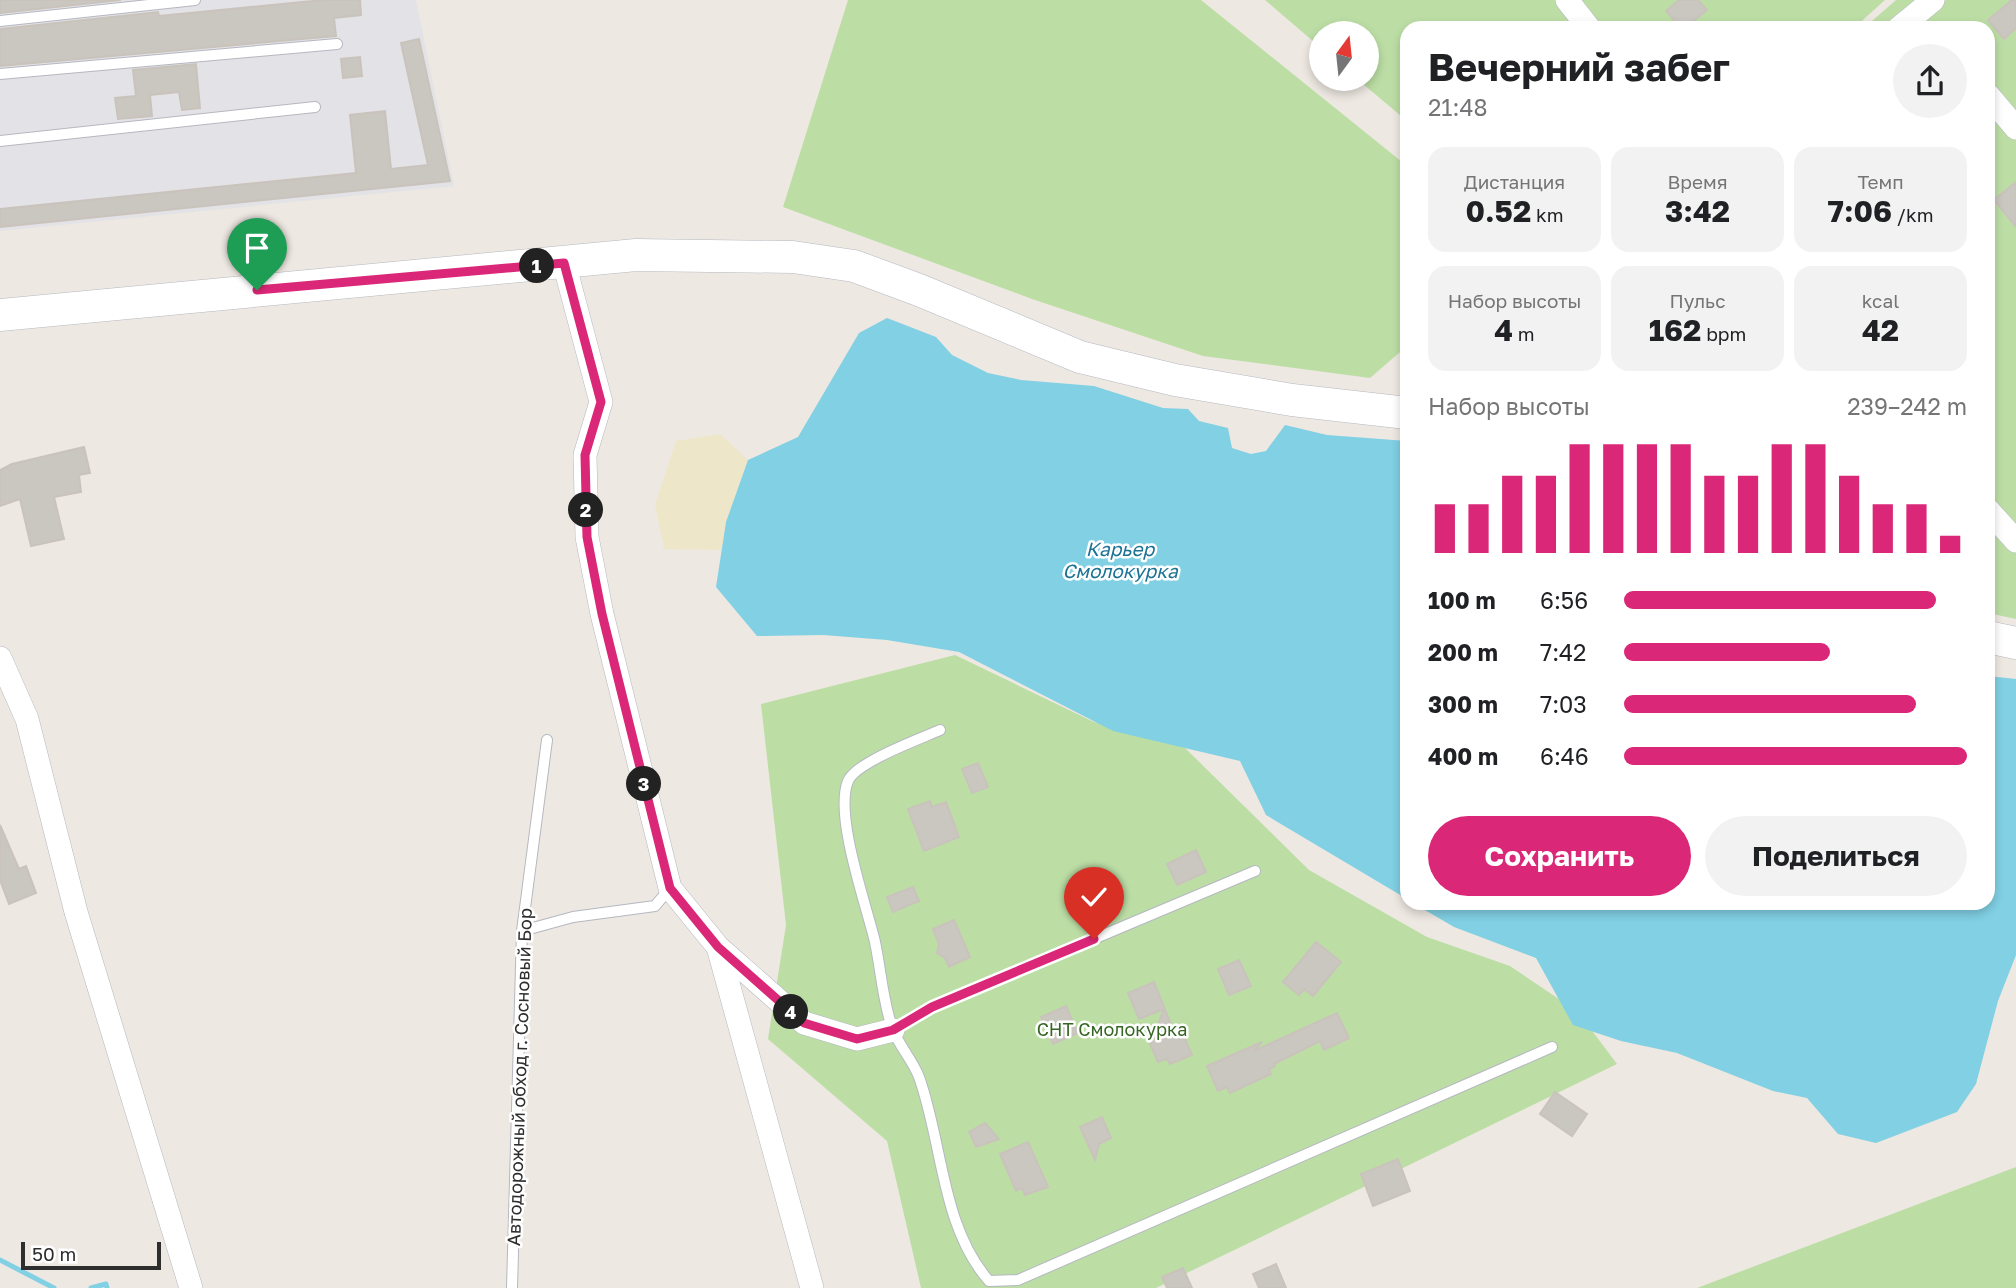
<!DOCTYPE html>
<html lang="ru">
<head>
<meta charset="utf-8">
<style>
	body { margin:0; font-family:"Golos Text",sans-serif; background:#f2f2f2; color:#202124; height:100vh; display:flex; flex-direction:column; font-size:26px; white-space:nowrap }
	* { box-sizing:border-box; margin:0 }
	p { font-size:23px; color:#757577 }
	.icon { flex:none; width:38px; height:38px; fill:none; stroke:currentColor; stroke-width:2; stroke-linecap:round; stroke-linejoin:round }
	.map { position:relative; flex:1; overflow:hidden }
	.sheet { position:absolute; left:1400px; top:21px; width:595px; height:889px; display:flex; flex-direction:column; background:#fff; border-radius:21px; box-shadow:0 4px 10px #0003 }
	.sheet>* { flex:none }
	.needle { width:46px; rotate:15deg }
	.buttons { position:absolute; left:1309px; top:21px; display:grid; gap:14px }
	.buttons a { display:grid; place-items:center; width:70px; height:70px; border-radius:50%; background:#fff; box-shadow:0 4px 10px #0003; font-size:35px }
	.scale { position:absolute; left:21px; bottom:18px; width:140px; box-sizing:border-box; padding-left:7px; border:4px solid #2e2e2e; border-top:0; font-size:19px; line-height:24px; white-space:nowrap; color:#2e2e2e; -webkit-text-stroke:5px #fff; paint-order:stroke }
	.pin { position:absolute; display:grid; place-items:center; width:60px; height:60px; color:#fff; margin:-72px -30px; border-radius:50% 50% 50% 0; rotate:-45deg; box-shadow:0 0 7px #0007 }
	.pin .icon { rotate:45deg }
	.km { position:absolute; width:35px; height:35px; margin:-18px; border-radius:50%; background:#222; color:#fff; font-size:19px; line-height:35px; text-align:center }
	.round { display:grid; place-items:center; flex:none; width:74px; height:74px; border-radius:37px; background:#f2f2f2 }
	.headline { display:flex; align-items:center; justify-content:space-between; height:119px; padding:0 28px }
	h1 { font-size:38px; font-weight:700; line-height:52px }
	.figures { display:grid; grid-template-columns:repeat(3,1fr); gap:10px; height:119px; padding:7px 28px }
	.figures div { display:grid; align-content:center; border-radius:18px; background:#f2f2f2; text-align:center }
	.figures b { font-size:30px; font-weight:700 }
	.figures small { font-size:19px; font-weight:400 }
	.figures p { font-size:19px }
	.chart { height:196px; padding:14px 28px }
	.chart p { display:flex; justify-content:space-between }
	.chart svg { width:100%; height:126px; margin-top:7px; stroke:#db2777; stroke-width:6 }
	.button { display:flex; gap:14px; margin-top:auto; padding:14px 28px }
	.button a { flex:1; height:80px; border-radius:42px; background:#db2777; color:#fff; font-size:28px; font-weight:700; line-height:80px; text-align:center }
	.button a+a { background:#f2f2f2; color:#202124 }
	ul { padding:0 28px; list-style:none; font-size:23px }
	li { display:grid; grid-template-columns:112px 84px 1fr; align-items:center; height:52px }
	li i { height:18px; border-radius:9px; background:#db2777 }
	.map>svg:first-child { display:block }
	.industrial { fill:#e3e2e7 }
	.green { fill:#bcdea5 }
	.sand { fill:#eee6c9 }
	.water { fill:#81d0e4 }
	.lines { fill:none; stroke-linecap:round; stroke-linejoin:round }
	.stream { stroke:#81d0e4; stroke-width:5 }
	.building { fill:#cac6c0; stroke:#c9c3bc; stroke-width:2 }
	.lane-casing { stroke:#b5b8c0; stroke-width:12 }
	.street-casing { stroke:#b5b8c0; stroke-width:24 }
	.secondary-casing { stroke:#b5b8c0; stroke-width:33 }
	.lane { stroke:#fff; stroke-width:10 }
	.street { stroke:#fff; stroke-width:23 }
	.secondary { stroke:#fff; stroke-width:32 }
	.route-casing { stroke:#fff; stroke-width:14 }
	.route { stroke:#db2777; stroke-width:9 }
	.labels { text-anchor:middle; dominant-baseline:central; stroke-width:5; stroke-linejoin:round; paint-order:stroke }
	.park-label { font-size:18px; fill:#366623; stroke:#fff }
	.street-label { font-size:18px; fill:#2e2e2e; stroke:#fff }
	.water-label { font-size:19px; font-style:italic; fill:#1c7394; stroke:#fff }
</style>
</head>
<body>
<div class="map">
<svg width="2016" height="1288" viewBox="0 0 2016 1288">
	<rect width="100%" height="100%" fill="#eee8e2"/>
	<!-- industrial -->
	<path class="industrial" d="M0,0H416L454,186L0,231Z"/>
	<!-- green -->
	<path class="green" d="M848,0H1201L1407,166V346L1370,378L1203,356L1032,299L783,207Z
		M1265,0H1885L1854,28H1407V121L1357,79H1367V33H1321V48Z
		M1896,0H2016V619L1988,613V28H1864Z
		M955,655L1094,722L1182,745L1309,870L1427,937L1510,966L1578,1012L1617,1064L1156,1288H921L887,1141L768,1039L786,925L761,704Z
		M2016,1167V1288H1697Z"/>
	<!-- sand -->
	<path class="sand" d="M720,434L748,460L726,522L722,550L664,549L655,505L676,441Z"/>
	<!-- water -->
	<path class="water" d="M887,318L936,337L952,355L988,373L1021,380L1094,386L1163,408L1188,409L1199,421L1228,428L1232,448L1251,454L1266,451L1285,425L1327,435L1407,441V899L1266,815L1240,761L1113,731L959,652L887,640L823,635L757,636L716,587L726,522L748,460L798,437L859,333Z
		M1988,676L2016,679V955L1998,1001L1976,1084L1957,1112L1876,1143L1838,1134L1807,1098L1773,1091L1677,1053L1621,1041L1573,1025L1536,958L1454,927L1413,903H1988Z"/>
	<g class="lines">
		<!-- stream -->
		<path class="stream" d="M0,1260L54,1288
			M91,1288L106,1284L107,1288"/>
	</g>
	<!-- building -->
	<path class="building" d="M0,0H121L0,13Z
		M323,0H360L361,15L334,18L336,36L0,66V29L158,12L159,16Z
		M1679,0H1698L1707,10L1685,28H1681L1666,11Z
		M2012,0H2016V28L2004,39L1988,20Z
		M419,39L450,181L0,227V209L356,173L350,115L385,111L391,169L428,165L401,43Z
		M360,57L362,76L343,78L341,59Z
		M196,64L200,108L182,110L179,92L150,95L152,116L118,119L115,98L136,96L133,70Z
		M2016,182V227L1994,200Z
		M84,447L90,473L79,475L81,492L54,497L64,539L31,546L20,499L0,506V470L12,464Z
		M978,763L988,787L972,793L962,769Z
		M930,801L932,807L946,802L959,837L924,851L908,809Z
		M0,825L19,869L26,866L36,893L9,904L0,880Z
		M1196,850L1206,872L1177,885L1167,864Z
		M913,887L919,901L893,912L887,897Z
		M954,920L970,957L949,967L945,958L937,953L939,944L933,929Z
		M1316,942L1341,962L1313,996L1304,989L1299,995L1283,982Z
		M1239,960L1251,986L1229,995L1218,969Z
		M1154,982L1176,1037L1183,1034L1192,1055L1170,1064L1167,1059L1158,1062L1150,1044L1164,1009L1139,1019L1128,993Z
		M1066,1006L1078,1033L1053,1044L1041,1017Z
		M1337,1013L1349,1038L1324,1050L1320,1041L1274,1064L1275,1066L1269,1069L1271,1074L1230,1093L1227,1087L1218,1091L1207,1066L1262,1042L1254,1051Z
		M1555,1092L1587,1114L1572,1136L1540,1114Z
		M1102,1117L1111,1138L1099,1144L1095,1160L1080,1127Z
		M985,1123L999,1139L976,1147L969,1132Z
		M1028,1142L1048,1187L1025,1195L1022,1188L1016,1191L1000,1154Z
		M1398,1159L1410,1191L1373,1206L1361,1174Z
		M1276,1264L1286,1288H1259L1253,1274Z
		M1183,1268L1192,1288H1167L1162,1277Z"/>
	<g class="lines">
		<!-- lane casing -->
		<g class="lane-casing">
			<path id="lane" d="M0,21L195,0
				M0,74L337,44
				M0,141L315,107
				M940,730C920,739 856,762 848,781C834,815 866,904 875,942C881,970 883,1004 893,1030C900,1047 913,1061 919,1077C943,1144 941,1226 989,1281L1018,1280L1552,1047
				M522,931L573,917L655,906L670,888
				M893,1030L932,1007L1255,871
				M512,1288L522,931L547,740"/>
		</g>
		<!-- street casing -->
		<g class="street-casing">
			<path id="street" d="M1567,0L1589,28
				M1899,28L1933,0
				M1988,95L2016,128
				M564,263L601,402L585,455L587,537L602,614L670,888L718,947L804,1023L857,1039L893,1030
				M1988,510L2016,541
				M0,658L27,719L76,912L191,1288
				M718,947L812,1288"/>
		</g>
		<!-- secondary casing -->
		<g class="secondary-casing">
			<path id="secondary" d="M0,315L636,255L793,257L854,266L919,290L1080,357L1175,380L1292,400L1407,413
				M1988,637L2016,643"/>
		</g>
		<!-- lane -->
		<use href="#lane" class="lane"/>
		<!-- street -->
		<use href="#street" class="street"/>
		<!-- secondary -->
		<use href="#secondary" class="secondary"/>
	</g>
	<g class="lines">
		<!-- route casing -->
		<g class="route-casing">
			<path id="route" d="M257,290L564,263L601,402L585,455L587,537L602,614L670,888L718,947L804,1023L857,1039L893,1030L932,1007L1094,939"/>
		</g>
		<!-- route -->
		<use href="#route" class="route"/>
	</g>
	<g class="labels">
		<!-- park labels -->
		<g class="park-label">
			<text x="1112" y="1029">СНТ Смолокурка</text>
		</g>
		<!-- street labels -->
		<g class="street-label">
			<text transform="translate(519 1077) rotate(-88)">Автодорожный обход г. Сосновый Бор</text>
		</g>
		<!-- water labels -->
		<g class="water-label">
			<text x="1120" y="548">Карьер<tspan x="1120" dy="22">Смолокурка</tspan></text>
		</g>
	</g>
</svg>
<div class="buttons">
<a><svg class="needle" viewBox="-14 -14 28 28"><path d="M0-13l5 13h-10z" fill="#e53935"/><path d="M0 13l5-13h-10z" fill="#757577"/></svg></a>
</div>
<div class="scale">50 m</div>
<div class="pin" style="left:257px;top:290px;background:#1e9e55"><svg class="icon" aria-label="arrive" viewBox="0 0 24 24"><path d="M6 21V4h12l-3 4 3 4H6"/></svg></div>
<div class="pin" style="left:1094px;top:939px;background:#d93025"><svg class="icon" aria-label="check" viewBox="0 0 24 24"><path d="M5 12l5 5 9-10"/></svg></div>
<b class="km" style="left:537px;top:266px">1</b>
<b class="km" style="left:586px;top:510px">2</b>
<b class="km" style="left:644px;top:784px">3</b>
<b class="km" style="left:791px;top:1012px">4</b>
<section class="sheet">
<div class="headline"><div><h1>Вечерний забег</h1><p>21:48</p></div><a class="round"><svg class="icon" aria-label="share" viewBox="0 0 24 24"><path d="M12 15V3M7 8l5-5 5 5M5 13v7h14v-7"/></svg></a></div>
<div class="figures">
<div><p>Дистанция</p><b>0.52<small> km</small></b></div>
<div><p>Время</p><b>3:42</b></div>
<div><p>Темп</p><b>7:06<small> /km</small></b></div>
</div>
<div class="figures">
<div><p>Набор высоты</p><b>4<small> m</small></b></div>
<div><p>Пульс</p><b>162<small> bpm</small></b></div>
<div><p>kcal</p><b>42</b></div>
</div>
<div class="chart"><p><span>Набор высоты</span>239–242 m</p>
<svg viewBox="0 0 160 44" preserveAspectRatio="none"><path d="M5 44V27M15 44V27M25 44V17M35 44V17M45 44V6M55 44V6M65 44V6M75 44V6M85 44V17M95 44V17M105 44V6M115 44V6M125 44V17M135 44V27M145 44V27M155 44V38"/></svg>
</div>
<ul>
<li><b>100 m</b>6:56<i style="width:91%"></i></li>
<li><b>200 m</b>7:42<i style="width:60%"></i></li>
<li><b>300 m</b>7:03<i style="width:85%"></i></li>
<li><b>400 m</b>6:46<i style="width:100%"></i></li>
</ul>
<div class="button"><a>Сохранить</a><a>Поделиться</a></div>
</section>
</div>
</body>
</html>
